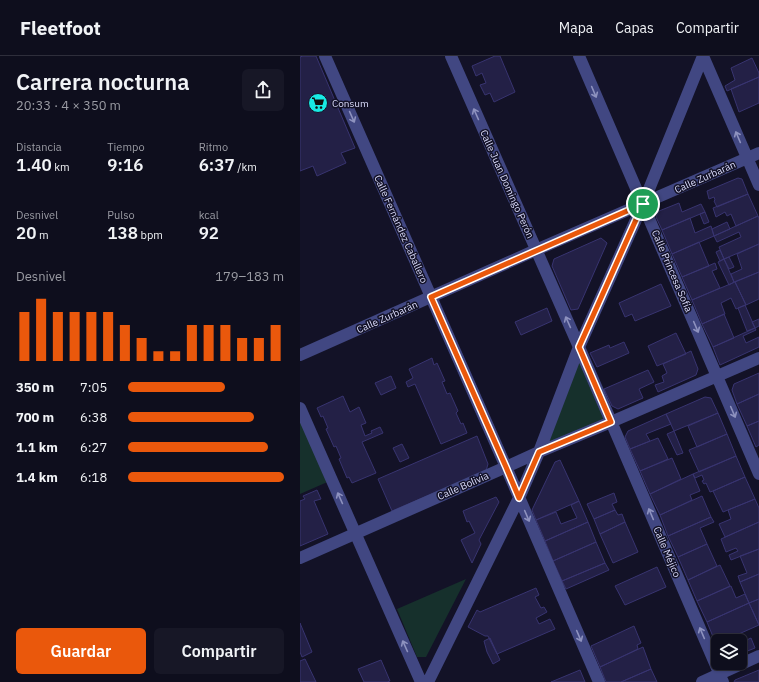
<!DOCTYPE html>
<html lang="es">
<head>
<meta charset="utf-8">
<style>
	body { margin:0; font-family:"IBM Plex Sans",sans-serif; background:#171726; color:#f1f3f6; height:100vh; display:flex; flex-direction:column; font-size:15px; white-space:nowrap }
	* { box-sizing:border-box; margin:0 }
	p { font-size:13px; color:#9b9ca4 }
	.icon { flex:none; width:22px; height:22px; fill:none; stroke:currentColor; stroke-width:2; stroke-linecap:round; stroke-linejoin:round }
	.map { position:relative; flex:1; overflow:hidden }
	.side { display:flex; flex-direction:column; background:#0e0e1d; width:300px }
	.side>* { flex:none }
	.buttons { position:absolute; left:411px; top:578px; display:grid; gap:8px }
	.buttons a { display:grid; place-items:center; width:36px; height:36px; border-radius:6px; background:#0e0e1d; box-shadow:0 1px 3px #0004,0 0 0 1px #2e2e3b; font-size:20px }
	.pin { position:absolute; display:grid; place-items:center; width:34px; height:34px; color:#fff; margin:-17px; border:2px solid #fff; border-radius:50%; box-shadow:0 1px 4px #0007 }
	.round { display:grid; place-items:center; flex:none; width:42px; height:42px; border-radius:6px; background:#171726 }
	.overview { display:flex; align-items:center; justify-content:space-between; height:68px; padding:0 16px }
	h1 { font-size:22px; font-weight:600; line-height:30px }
	.figures { display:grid; grid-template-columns:repeat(3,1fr); gap:6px; height:68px; padding:4px 16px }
	.figures div { display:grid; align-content:center }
	.figures b { font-size:17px; font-weight:600 }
	.figures small { font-size:11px; font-weight:400 }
	.figures p { font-size:11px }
	.chart { height:112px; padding:8px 16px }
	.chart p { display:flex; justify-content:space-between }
	.chart svg { width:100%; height:72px; margin-top:4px; stroke:#ea580c; stroke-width:6 }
	.action { display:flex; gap:8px; margin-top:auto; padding:8px 16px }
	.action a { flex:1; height:46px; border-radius:6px; background:#ea580c; color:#fff; font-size:16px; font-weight:600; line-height:46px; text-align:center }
	.action a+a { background:#171726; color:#f1f3f6 }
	ul { padding:0 16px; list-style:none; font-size:13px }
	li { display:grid; grid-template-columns:64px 48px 1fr; align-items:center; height:30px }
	li i { height:10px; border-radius:5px; background:#ea580c }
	header { display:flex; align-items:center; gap:24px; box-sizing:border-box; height:56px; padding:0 20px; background:#0e0e1d; border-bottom:1px solid #2e2e3b }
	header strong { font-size:19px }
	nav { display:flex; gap:22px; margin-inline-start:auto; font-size:14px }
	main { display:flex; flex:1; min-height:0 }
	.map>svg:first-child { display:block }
	.green { fill:#16302c }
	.building { fill:#232046; stroke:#383470 }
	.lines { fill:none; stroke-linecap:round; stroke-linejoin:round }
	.minor { stroke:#414782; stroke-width:12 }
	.oneway { stroke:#8e92bf }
	.route-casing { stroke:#fff; stroke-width:8 }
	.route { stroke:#ea580c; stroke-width:5 }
	.labels { text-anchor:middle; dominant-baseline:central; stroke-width:3; stroke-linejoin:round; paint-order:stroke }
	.poi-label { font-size:10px; fill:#dbdcfc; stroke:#131227; text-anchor:start }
	.street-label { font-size:10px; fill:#dbdcfc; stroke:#131227 }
</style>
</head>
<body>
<header>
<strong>Fleetfoot</strong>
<nav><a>Mapa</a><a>Capas</a><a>Compartir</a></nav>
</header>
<main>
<section class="side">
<div class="overview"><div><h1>Carrera nocturna</h1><p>20:33 · 4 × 350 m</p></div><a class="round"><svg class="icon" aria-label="share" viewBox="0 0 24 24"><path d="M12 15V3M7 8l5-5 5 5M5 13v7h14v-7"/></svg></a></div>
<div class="figures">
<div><p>Distancia</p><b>1.40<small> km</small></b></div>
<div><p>Tiempo</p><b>9:16</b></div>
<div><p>Ritmo</p><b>6:37<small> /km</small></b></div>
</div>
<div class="figures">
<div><p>Desnivel</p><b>20<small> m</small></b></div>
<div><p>Pulso</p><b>138<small> bpm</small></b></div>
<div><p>kcal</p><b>92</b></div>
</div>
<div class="chart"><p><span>Desnivel</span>179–183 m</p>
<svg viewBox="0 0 160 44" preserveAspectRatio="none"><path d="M5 44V14M15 44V6M25 44V14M35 44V14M45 44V14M55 44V14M65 44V22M75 44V30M85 44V38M95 44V38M105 44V22M115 44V22M125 44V22M135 44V30M145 44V30M155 44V22"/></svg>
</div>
<ul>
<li><b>350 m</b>7:05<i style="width:62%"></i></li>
<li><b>700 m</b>6:38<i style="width:81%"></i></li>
<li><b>1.1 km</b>6:27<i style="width:90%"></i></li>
<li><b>1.4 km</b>6:18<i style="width:100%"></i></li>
</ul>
<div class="action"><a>Guardar</a><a>Compartir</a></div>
</section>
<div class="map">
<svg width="459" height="626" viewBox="0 0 459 626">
	<rect width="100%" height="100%" fill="#131227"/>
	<!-- green -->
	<path class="green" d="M279,291L311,366L242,389Z
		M0,352L32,424L0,438Z
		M166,523L126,601H117L97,553Z"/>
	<!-- building -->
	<path class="building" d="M3,0H16L55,92L41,97L46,107L17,120L13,110L0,115V1Z
		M195,0H200L215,36L194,46L190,37L185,39L180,29L186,27L182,17L176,20L172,10Z
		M452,2L459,17V21L427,35L425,30L435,24L431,12Z
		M459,21V47L439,56L431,33Z
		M438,122L442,123L448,138L417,151L414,145L415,144L414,141L409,143L407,135Z
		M448,138L458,160L436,170L431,158L427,160L425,156L416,161L413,152Z
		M379,147L382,156L401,148L405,156L362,174L356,161L359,155Z
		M405,156L409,166L404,168L400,158Z
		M458,160L459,162V188L424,203L419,191L441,181L439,176L417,186L414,180Z
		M390,162L395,177L411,170L414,180L372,198L362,174Z
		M427,166L430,173L414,180L412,173Z
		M301,182L307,187L278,253L271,254L252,210L254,203Z
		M399,186L409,210L382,221L372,198Z
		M459,188V216L434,226L431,218L442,213L437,198Z
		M420,194L424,203L420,205L416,196Z
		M429,201L434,211L429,213L424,203Z
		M424,203L434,226L429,229L418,206Z
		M415,207L417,213L412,215L420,232L392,244L382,221Z
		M459,216V243L446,249L435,226Z
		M435,226L446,249L436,253L431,242L421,247L425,258L402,268L392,244Z
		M361,228L371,250L335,265L332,258L325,261L319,247Z
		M445,249L455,272L447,275L438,252Z
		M247,252L252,265L221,279L215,266Z
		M424,258L434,282L413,291L402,268Z
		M459,263V270L455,272L452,266Z
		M455,272L456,274L443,280L446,287L459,281V291L420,309L413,291Z
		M376,277L386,298L357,310L348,290Z
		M324,286L329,297L297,311L290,297L309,289L310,292Z
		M391,295L398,313L396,319L358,336L355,329L364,326L362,320L367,317L363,308Z
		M132,302L134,309L137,307L145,325L142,326L147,338L150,337L158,355L156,357L161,368L163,367L167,377L141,388L115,328L108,331L106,326L113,322L109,313Z
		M348,314L354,326L339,333L343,342L318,353L312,350L304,333Z
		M459,317V338L437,348L432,334L434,328Z
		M91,320L96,332L81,339L75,327Z
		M459,338V365L447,370L437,348Z
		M43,340L50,356L59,351L66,367L61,369L65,380L72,377L71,375L80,371L83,377L62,386L76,417L52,427L49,421L47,422L39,403L41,402L36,390L34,391L26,373L28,372L23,360L21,361L17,352Z
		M405,341L411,342L418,357L374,375L366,358Z
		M418,357L427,378L397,391L388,370Z
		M366,358L371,368L346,378L350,385L330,393L325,381L328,375Z
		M459,365V389L456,391L447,370Z
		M374,375L383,397L377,399L367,378Z
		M427,378L436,400L399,416L389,394Z
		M177,380L188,408L186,415L92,455L78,423Z
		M358,382L368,403L340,415L330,393Z
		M102,388L109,402L100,406L93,392Z
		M436,400L445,421L413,435L410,436L406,427L404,428L402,425L404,424L402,419L395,422L393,418Z
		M372,402L381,423L350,438L340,415Z
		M260,404L279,445L236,464L232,454L255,406Z
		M393,418L400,435L390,439L392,444L360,459L350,438Z
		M445,421L455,443L423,456L413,435Z
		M17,434L21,443L14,445L28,478L0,490V445L5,443L3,440Z
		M314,437L317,446L312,448L315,454L294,463L287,448Z
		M402,440L411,461L368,480L360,459Z
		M196,441L199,446L179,484L181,488L172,507L161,484L175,477L169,465L167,466L163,455Z
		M455,443L459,452V466L425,481L419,468L431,463L428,454Z
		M279,445L288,466L245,485L236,464L256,456L261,468L277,462L271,449Z
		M315,454L318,459L322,458L325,466L300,478L294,463Z
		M411,461L414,466L400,472L407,488L378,501L368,480Z
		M288,466L296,486L253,505L245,485Z
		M325,466L338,496L313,507L300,478Z
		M459,466V493L431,504L429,499L438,495L436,492L426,496L421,483Z
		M296,486L305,507L262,525L253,505Z
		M407,488L417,510L388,524L378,501Z
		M459,493V518L440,526L438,520L447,517L440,500Z
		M305,507L309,514L266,533L262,525Z
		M420,509L430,530L397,545L388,524Z
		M357,511L366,531L325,549L315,530Z
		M459,518V543L449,547L440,526Z
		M431,530L436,542L445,538L449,547L407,566L397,545Z
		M236,532L239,539L235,541L241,552L244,551L247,556L236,562L239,568L250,563L255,573L197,598L188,580H185L168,571L177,554L180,556Z
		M459,543V569L449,547Z
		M449,547L459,569L423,585H418V587L416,588L407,566Z
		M0,567L12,596L2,601L0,596Z
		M334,570L341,587L337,589L338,593L300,611L291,590Z
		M434,580L436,585H423Z
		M190,582L200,604L193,608L187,596L184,585Z
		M451,582L455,592L440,598V587Z
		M343,591L351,613L321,626H306L300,611Z
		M5,603L16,626H0V605Z
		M81,604L90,625L87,626H64L58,613Z
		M351,613L357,626H321Z
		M280,614L285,626H251Z
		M459,614V626H434L435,624Z"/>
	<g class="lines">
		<!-- minor -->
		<path class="minor" d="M25,0L206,411L299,626
			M151,0L279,291L423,626
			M279,0L459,418
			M403,0L459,129
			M0,299L236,194L459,97
			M0,352L121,626
			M0,502L206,411L239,396L311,366L459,302
			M128,626L219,442L239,396L279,291L343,148L403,0
			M402,626L459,600"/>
	</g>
	<!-- one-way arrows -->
	<defs><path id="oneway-shaft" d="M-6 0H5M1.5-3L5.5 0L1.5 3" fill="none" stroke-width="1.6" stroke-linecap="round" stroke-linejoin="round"/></defs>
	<g class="oneway">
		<use href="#oneway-shaft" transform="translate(294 36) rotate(67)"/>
		<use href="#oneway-shaft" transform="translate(176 58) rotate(-114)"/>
		<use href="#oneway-shaft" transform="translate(52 61) rotate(66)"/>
		<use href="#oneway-shaft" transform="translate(438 81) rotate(-113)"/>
		<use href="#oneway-shaft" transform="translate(268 266) rotate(-114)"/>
		<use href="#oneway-shaft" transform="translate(396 271) rotate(67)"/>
		<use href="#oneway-shaft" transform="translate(433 356) rotate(67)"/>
		<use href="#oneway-shaft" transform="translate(40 442) rotate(-114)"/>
		<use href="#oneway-shaft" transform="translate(351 458) rotate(-113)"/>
		<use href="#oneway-shaft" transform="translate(227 460) rotate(67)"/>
		<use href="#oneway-shaft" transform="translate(402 577) rotate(-113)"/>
		<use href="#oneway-shaft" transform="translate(279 580) rotate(67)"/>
		<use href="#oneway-shaft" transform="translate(105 590) rotate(-114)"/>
	</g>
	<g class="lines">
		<!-- route casing -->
		<g class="route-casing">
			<path id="route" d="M343,148L279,291L311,366L239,396L219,442L206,411L131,241Z"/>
		</g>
		<!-- route -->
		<use href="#route" class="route"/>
	</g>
	<!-- icons -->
	<defs>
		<g id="supermarket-disc" transform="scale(1)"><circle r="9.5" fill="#18ebe5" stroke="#131227"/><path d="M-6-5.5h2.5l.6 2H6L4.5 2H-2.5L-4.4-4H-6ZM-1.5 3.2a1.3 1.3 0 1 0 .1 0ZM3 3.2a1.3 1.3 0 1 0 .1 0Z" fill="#111"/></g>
	</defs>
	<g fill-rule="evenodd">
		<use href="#supermarket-disc" x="18" y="47"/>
	</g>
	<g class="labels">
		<!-- poi labels -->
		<g class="poi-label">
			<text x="32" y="47">Consum</text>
		</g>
		<!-- street labels -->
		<g class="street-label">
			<text transform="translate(405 121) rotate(-24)">Calle Zurbarán</text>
			<text transform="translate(207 128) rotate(66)">Calle Juan Domingo Perón</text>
			<text transform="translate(101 173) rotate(66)">Calle Fernández Caballero</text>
			<text transform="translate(372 215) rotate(67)">Calle Princesa Sofía</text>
			<text transform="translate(87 261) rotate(-24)">Calle Zurbarán</text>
			<text transform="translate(163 430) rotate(-24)">Calle Bolivia</text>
			<text transform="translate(367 496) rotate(67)">Calle Méjico</text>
		</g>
	</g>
</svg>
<div class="buttons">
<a><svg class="icon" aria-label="layers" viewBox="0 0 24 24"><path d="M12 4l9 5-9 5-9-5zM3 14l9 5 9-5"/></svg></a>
</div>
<div class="pin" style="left:343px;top:148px;background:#1e9e55"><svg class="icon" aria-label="arrive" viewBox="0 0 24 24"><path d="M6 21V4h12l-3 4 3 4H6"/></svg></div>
</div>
</main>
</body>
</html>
